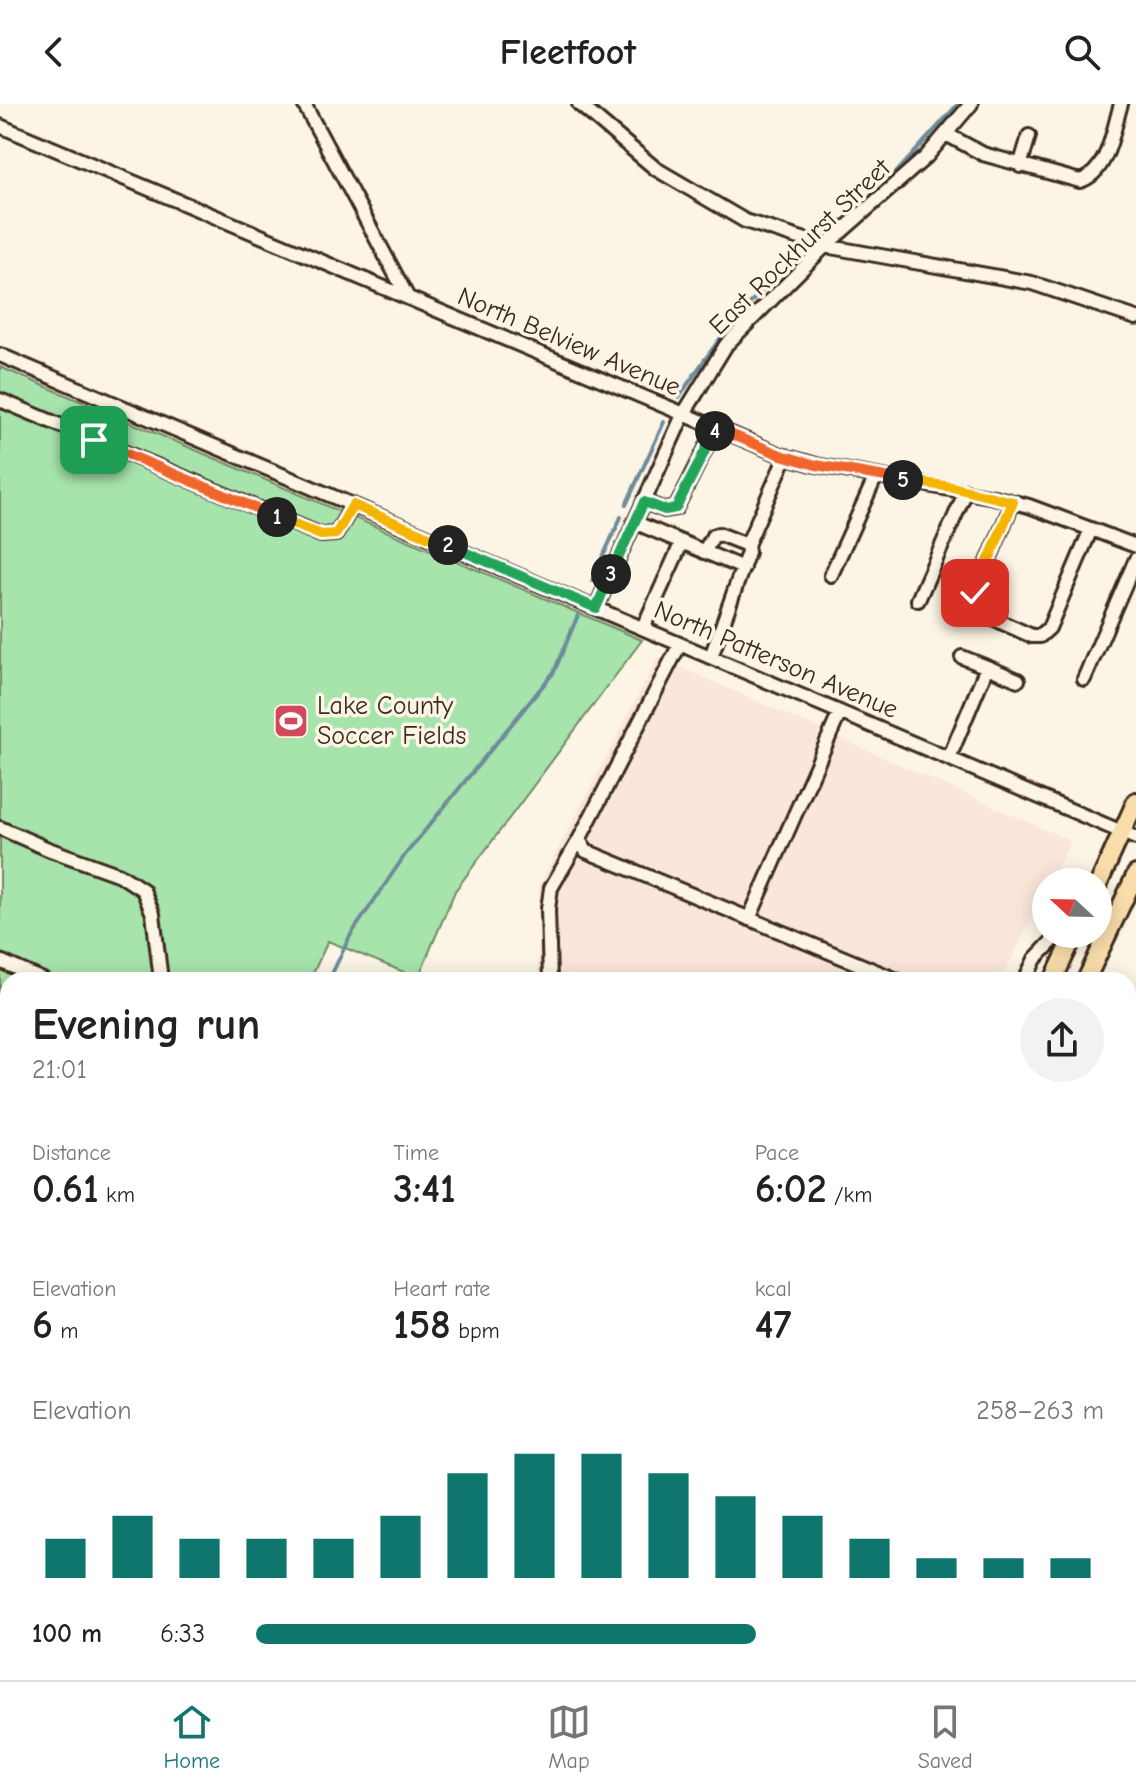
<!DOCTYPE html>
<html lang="en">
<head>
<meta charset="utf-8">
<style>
	body { margin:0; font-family:"Comic Neue",sans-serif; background:#f2f2f2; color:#222; height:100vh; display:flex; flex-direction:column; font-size:30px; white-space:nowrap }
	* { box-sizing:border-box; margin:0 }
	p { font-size:26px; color:#767676 }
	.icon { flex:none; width:44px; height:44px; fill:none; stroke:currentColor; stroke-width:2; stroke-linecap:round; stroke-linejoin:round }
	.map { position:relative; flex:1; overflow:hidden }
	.drawer { position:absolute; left:0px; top:868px; width:1136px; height:708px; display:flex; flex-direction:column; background:#fff; border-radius:24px 24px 0 0; box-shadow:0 4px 20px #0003 }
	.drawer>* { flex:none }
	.needle { width:52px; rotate:292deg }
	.buttons { position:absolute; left:1032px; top:764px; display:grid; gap:16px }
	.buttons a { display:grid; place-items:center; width:80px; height:80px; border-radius:50%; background:#fff; box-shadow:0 4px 20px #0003; font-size:40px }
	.pin { position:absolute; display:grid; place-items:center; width:68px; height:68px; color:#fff; margin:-34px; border-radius:16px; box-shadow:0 4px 12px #0006 }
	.km { position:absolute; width:40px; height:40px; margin:-20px; border-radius:50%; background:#222; color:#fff; font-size:22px; line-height:40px; text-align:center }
	.round { display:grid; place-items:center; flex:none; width:84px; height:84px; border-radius:42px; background:#f2f2f2 }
	.head { display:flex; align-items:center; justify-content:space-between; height:136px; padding:0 32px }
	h1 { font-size:44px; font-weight:800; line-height:60px }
	.stats { display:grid; grid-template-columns:repeat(3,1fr); gap:12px; height:136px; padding:8px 32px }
	.stats div { display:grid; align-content:center }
	.stats b { font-size:40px; font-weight:800 }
	.stats small { font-size:22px; font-weight:400 }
	.stats p { font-size:22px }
	.chart { height:224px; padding:16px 32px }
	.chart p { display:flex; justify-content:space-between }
	.chart svg { width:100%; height:144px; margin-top:8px; stroke:#0f766e; stroke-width:6 }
	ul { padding:0 32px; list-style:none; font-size:26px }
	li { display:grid; grid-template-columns:128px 96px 1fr; align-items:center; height:60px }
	li i { height:20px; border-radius:10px; background:#0f766e }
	header { display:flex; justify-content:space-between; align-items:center; height:104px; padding:0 32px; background:#fff; font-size:36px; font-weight:800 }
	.tab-bar { display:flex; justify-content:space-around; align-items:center; height:112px; border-top:2px solid #e0e0e0; background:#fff; font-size:22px; color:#767676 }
	.tab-bar a { display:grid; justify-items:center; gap:4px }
	.tab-bar .selected { color:#0f766e }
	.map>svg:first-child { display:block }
	.built { fill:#fae7da }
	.green { fill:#a6e4ab; stroke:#708764; stroke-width:2 }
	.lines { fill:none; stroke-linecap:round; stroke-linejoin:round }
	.stream { stroke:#6d8b9b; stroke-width:4 }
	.minor-casing { stroke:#3b2a1e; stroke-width:18 }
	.major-casing { stroke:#3b2a1e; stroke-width:22 }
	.minor { stroke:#fcf5e5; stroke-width:12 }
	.major { stroke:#f9deab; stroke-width:16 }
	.wall { fill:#d4aba4; stroke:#3b2a1e; stroke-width:2 }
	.building { fill:#f7c7bf; stroke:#3b2a1e; stroke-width:2 }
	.split-1-casing { stroke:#fff; stroke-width:16 }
	.split-2-casing { stroke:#fff; stroke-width:16 }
	.split-3-casing { stroke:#fff; stroke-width:16 }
	.split-4-casing { stroke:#fff; stroke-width:16 }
	.split-5-casing { stroke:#fff; stroke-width:16 }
	.split-6-casing { stroke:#fff; stroke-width:16 }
	.split-1 { stroke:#f0652b; stroke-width:10 }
	.split-2 { stroke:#f5b400; stroke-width:10 }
	.split-3 { stroke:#22a559; stroke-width:10 }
	.split-4 { stroke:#22a559; stroke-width:10 }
	.split-5 { stroke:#f0652b; stroke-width:10 }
	.split-6 { stroke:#f5b400; stroke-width:10 }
	.labels { text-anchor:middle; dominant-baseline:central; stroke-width:7; stroke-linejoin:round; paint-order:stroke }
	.street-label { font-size:26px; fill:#3b2a1e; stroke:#fcf5e5 }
	.poi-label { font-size:26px; fill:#3b2a1e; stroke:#fcf5e5; text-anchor:start }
</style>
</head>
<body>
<header><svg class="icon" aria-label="back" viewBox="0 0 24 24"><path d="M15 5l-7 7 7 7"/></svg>Fleetfoot<svg class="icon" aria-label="search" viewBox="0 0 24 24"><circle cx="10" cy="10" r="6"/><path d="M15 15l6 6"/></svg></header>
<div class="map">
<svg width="1136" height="1576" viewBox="0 0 1136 1576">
	<rect width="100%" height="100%" fill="#fcf5e5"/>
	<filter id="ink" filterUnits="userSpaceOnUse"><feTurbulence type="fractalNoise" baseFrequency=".0125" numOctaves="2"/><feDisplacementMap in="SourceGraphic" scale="16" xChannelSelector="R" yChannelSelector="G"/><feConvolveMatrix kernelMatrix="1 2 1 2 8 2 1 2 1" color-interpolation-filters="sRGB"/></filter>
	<g filter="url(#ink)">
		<!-- built -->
		<path class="built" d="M658,553L1071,737L1050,778H1046V786L1001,876H538L539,782Z"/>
		<!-- green -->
		<path class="green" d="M0,263L642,536L455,787L418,874L328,837L310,876H8V1144L0,1141Z"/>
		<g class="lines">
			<!-- stream -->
			<path class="stream" d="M828,131L886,80L958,0
				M679,293C712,244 744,199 790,161
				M626,401L664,318
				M592,477L621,413
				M329,876L350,832L405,751L554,568L578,511
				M535,1568L538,1576"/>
			<!-- minor casing -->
			<g class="minor-casing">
				<path id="minor" d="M304,0L407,192
					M579,0L656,65L745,117L825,142L1032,179L1136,214
					M0,22L781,351L816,361L994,393L1029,402L1136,442
					M946,30L983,50L1080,77C1109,68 1113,25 1121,0
					M1020,62L1029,32
					M0,251L1136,734
					M0,296L321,431L336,430L353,401
					M644,398L665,406L676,404L716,324
					M1013,398L975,489L974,504L978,508L1032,532H1040L1049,524L1091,425
					M634,418L743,464
					M704,448L713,432L719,430L747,441
					M831,471L876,372
					M918,496L966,387
					M596,504L683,311L726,241L825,142L926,53L971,0
					M643,524L682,438
					M680,540L579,736L586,747L897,876
					M711,553L748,448L747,441L786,352
					M987,563L1018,576
					M1084,575L1136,455
					M949,654L987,563L962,553
					M0,724L48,745L120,771L143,786L153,810L161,876
					M749,815L840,608
					M0,857L43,876
					M550,876L548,805L551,784L579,736
					M1025,876L1035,855L1059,830
					M0,1075L8,1077
					M1128,1240L1136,1223
					M0,1245L8,1249
					M1128,1308L1136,1312
					M0,1423L8,1427
					M0,1464L8,1468
					M0,1558L8,1556
					M237,1568L245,1573L267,1576
					M937,1568L942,1576
					M1043,1568L1062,1576
					M134,1576L135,1568
					M201,1576L204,1568
					M280,1576V1568
					M803,1576L807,1568"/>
			</g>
			<!-- major casing -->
			<g class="major-casing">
				<path id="major" d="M1098,781L1136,697
					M1053,876L1075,830
					M1086,876L1136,770
					M667,1576L677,1568
					M727,1576L735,1568"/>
			</g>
			<!-- minor -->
			<use href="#minor" class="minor"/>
			<!-- major -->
			<use href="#major" class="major"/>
		</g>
		<!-- wall -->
		<path class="wall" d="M1128,966L1136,968V1050L1128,1046Z
			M8,1282V1396L0,1392V1299Z
			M1136,1331V1384L1128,1380V1347Z
			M1128,1435L1136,1439V1505L1128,1501Z"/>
		<!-- building -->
		<path class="building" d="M1128,966L1136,968V1034L1128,1030Z
			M1128,1090L1136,1093V1113L1128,1131Z
			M8,1282V1380L0,1376V1299Z
			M1136,1331V1372L1128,1368V1347Z
			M1128,1435L1136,1439V1493L1128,1489Z
			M832,1568H911L907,1576H828Z"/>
	</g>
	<g class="lines" filter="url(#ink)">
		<!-- split-1 casing -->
		<g class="split-1-casing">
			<path id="split-1" d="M94,336L277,413"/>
		</g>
		<!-- split-2 casing -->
		<g class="split-2-casing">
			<path id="split-2" d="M277,413L321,431L336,430L353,401L448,441"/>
		</g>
		<!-- split-3 casing -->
		<g class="split-3-casing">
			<path id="split-3" d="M448,441L596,504L611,470"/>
		</g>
		<!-- split-4 casing -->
		<g class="split-4-casing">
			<path id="split-4" d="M611,470L644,398L665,406L676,404L715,327"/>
		</g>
		<!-- split-5 casing -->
		<g class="split-5-casing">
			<path id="split-5" d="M715,327L716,324L781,351L816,361L903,376"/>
		</g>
		<!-- split-6 casing -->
		<g class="split-6-casing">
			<path id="split-6" d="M903,376L952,383L1013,398L975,489"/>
		</g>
		<!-- split-1 -->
		<use href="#split-1" class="split-1"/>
		<!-- split-2 -->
		<use href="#split-2" class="split-2"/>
		<!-- split-3 -->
		<use href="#split-3" class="split-3"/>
		<!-- split-4 -->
		<use href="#split-4" class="split-4"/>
		<!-- split-5 -->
		<use href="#split-5" class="split-5"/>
		<!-- split-6 -->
		<use href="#split-6" class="split-6"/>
	</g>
	<!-- icons -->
	<defs>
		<g id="stadium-square" transform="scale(1.8)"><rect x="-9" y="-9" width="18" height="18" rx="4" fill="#d1495b" stroke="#fcf5e5"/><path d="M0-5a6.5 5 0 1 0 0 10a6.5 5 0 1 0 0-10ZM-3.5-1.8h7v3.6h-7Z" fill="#fff"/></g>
	</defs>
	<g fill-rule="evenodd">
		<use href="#stadium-square" x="291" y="617"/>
	</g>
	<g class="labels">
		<!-- street labels -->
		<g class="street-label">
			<text transform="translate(800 143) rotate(-44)">East Rockhurst Street</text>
			<text transform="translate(569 238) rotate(23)">North Belview Avenue</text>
			<text transform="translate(776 556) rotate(23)">North Patterson Avenue</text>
		</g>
		<!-- poi labels -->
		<g class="poi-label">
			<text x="317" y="602">Lake County<tspan x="317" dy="30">Soccer Fields</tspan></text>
		</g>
	</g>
</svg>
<div class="buttons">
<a><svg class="needle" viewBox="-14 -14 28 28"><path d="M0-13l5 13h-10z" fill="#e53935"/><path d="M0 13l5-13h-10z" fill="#767676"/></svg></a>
</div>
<div class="pin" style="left:94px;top:336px;background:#1e9e55"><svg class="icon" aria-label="arrive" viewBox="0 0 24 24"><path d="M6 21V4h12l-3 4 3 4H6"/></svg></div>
<div class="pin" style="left:975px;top:489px;background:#d93025"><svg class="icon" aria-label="check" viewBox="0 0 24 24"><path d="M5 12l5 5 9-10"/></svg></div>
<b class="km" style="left:277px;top:413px">1</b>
<b class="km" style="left:448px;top:441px">2</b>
<b class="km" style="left:611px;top:470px">3</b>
<b class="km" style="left:715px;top:327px">4</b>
<b class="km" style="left:903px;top:376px">5</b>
<section class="drawer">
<div class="head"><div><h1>Evening run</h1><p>21:01</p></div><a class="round"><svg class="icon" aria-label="share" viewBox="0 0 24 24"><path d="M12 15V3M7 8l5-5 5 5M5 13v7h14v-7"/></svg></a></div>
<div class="stats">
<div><p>Distance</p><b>0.61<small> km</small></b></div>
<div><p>Time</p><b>3:41</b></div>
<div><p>Pace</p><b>6:02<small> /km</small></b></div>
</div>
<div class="stats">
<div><p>Elevation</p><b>6<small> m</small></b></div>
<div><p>Heart rate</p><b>158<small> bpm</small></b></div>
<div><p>kcal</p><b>47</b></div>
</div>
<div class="chart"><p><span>Elevation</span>258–263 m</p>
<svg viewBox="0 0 160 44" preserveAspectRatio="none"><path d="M5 44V32M15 44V25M25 44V32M35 44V32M45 44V32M55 44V25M65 44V12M75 44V6M85 44V6M95 44V12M105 44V19M115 44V25M125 44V32M135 44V38M145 44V38M155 44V38"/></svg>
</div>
<ul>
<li><b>100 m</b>6:33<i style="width:59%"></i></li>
</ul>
</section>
</div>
<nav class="tab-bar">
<a class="selected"><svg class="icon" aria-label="home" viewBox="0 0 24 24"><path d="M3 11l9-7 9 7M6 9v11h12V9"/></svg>Home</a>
<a><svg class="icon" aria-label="map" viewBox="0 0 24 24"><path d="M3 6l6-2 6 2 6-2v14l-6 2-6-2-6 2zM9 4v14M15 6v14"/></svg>Map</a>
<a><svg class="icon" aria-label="saved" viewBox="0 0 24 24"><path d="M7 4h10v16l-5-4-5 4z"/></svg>Saved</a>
</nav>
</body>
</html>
